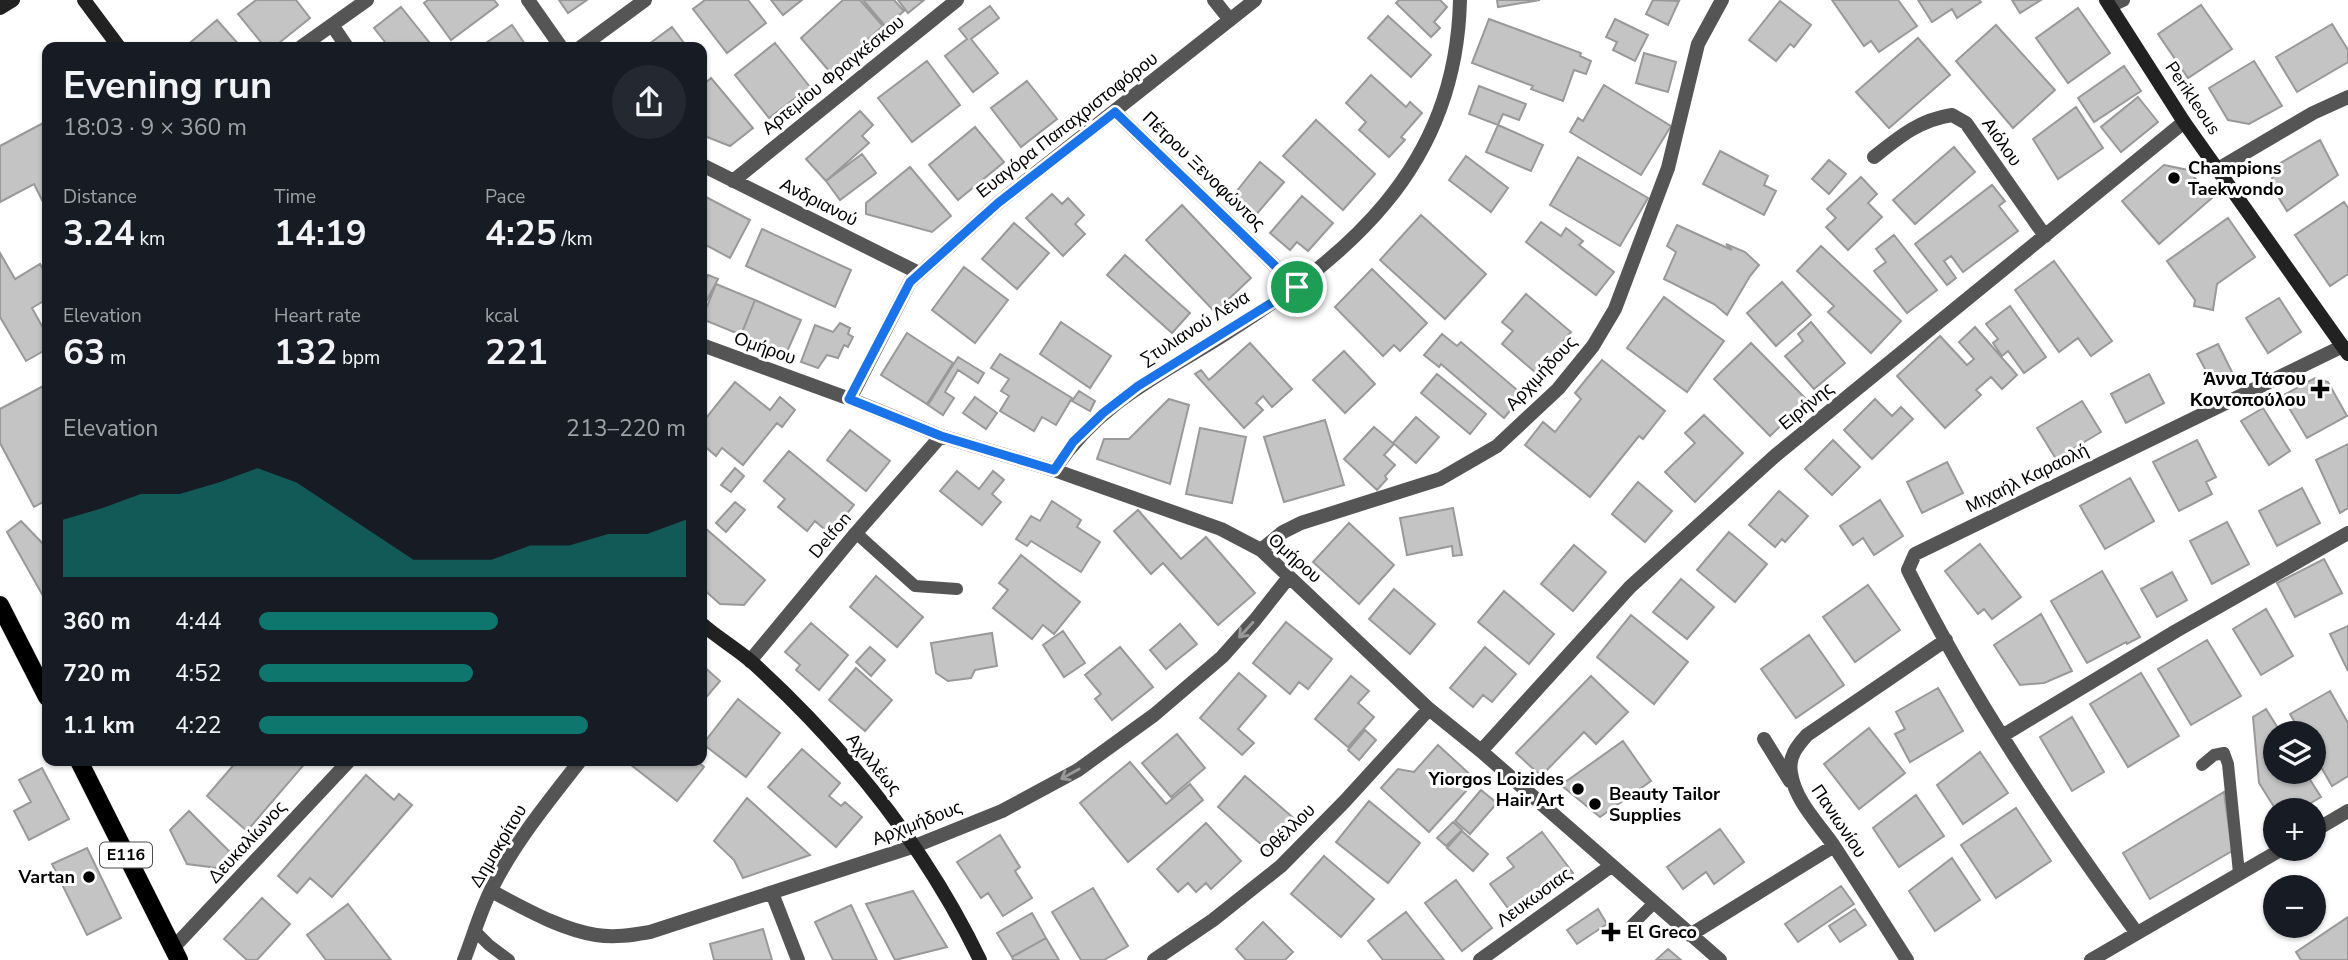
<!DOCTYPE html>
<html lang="en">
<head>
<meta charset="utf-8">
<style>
	body { margin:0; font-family:"Nunito Sans",sans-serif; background:#242831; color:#f1f3f6; height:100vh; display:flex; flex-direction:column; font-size:26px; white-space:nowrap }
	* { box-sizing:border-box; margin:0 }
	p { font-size:23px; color:#9ea1a6 }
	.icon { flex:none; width:38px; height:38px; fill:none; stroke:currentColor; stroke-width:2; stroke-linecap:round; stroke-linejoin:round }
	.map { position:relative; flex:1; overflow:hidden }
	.sheet { position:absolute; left:42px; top:42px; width:665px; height:724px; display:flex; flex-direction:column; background:#171b24; border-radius:14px; box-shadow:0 2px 5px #0004 }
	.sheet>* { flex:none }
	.tools { position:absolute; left:2263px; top:721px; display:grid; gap:14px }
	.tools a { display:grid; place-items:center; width:63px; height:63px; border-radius:50%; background:#171b24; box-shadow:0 2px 5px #0004; font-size:35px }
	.pin { position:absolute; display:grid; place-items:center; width:60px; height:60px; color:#fff; margin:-30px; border:4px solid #fff; border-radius:50%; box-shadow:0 2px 7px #0007 }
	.round { display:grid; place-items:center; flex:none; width:74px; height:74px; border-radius:37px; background:#242831 }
	.head { display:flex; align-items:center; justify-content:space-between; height:119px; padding:0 21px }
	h1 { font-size:38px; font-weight:700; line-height:52px }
	.metrics { display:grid; grid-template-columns:repeat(3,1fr); gap:10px; height:119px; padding:7px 21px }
	.metrics div { display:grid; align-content:center }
	.metrics b { font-size:35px; font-weight:700 }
	.metrics small { font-size:19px; font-weight:400 }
	.metrics p { font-size:19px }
	.chart { height:196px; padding:14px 21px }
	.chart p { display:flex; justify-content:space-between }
	.chart svg { width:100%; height:126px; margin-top:7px; fill:#0f766e; opacity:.7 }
	ul { padding:0 21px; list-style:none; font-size:23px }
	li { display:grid; grid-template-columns:112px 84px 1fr; align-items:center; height:52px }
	li i { height:18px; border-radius:9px; background:#0f766e }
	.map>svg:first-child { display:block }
	.building { fill:#c4c4c4; stroke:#999; stroke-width:2 }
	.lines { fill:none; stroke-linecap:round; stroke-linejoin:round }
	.primary-casing { stroke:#dbdbdb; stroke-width:19 }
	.lane { stroke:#555; stroke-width:12 }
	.street { stroke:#555; stroke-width:14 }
	.secondary { stroke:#222; stroke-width:14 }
	.primary { stroke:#000; stroke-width:18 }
	.oneway { stroke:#999 }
	.route-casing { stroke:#fff; stroke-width:14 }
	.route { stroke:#1a73e8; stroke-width:9 }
	.poi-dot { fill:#000; stroke:#fff; stroke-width:2.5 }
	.labels { text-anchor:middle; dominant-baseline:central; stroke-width:6; stroke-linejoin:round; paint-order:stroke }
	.shield { fill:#fff; stroke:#4c4c4c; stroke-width:2 }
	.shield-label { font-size:16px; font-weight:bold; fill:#000 }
	.street-label { font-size:18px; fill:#000; stroke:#fff }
	.poi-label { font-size:18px; font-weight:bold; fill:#000; stroke:#fff; text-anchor:start }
</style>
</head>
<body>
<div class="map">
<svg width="2348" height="960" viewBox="0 0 2348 960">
	<rect width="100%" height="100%" fill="#fff"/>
	<!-- building -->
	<path class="building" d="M256,0H296L310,18L274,47H265L238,14Z
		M428,0H494L498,5L451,40L424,3Z
		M559,0H587L568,13Z
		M705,0H748L766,23L727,53L693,9Z
		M771,0H802L783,15Z
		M843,0H860L883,26L830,72L801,38Z
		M863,0H894L904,11L886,27Z
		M898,0H924L908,13Z
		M1399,0H1440L1447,7L1434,22L1440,28L1431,37L1396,3Z
		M1497,0H1540L1498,7Z
		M1653,0L1679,1L1668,25L1646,14Z
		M1832,0H1898L1917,26L1879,52L1871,41L1864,46Z
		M1918,0H1979L1981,2L1957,18L1952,9L1932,22Z
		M2012,0H2041L2020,13Z
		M1780,1L1811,25L1794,47L1790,44L1776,61L1749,40Z
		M2201,5L2232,49L2188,78L2158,34Z
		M990,6L999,18L971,39L998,73L973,92L945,56L967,39L959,29Z
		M401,7L433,47H389L374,28Z
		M2078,8L2110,53L2068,83L2036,38Z
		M1388,16L1431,55L1411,77L1368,38Z
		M1489,19L1581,53L1580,56L1591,61L1586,74L1574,70L1563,101L1531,89L1533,86L1472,63Z
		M1615,19L1648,35L1635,61L1613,50L1617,42L1606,37Z
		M217,20L241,47H185Z
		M2332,24L2348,50V62L2297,92L2276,57Z
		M512,25L527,47H480Z
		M1996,25L2055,90L2013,128L1956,61Z
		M672,27L687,47H645Z
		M1918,38L1950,75L1889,128L1856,92Z
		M775,43L810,87L769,118L735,75Z
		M1644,53L1676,62L1668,92L1636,83Z
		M927,61L960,105L912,142L878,98Z
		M2254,61L2282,106L2249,124L2228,120L2209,88Z
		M2124,66L2141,91L2094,122L2078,98Z
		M1371,75L1406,107L1410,102L1422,113L1401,137L1405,140L1389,157L1359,130L1366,122L1346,103Z
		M711,78L753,128L730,146L702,135V86Z
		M1027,81L1057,119L1021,147L991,108Z
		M1604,85L1671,126L1641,175L1570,132L1578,118L1583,121Z
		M1479,86L1526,104L1519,120L1503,114L1498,125L1469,114Z
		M2138,97L2158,122L2121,152L2101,127Z
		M2076,107L2103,148L2058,179L2033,139Z
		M860,111L873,125L862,136L869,143L826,181L806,159Z
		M1316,120L1375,174L1343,210L1283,156Z
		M47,121V210L34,184L0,202V146Z
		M1498,125L1543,145L1531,171L1486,152Z
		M975,127L1004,162L958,200L929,165Z
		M2320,140L2338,175L2287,211L2270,184L2277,165Z
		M1954,147L1975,172L1915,224L1893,200Z
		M1720,151L1768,176L1764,185L1776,191L1764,215L1703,184Z
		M862,154L876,173L840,200L826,181Z
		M1466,156L1508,188L1491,212L1449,180Z
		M1578,157L1648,198L1620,246L1550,205Z
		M1829,160L1846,174L1829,194L1812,179Z
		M1260,162L1284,182L1255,216L1232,197Z
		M2164,165L2188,170L2212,198L2159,244L2122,201Z
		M910,167L951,216L932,232L866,214V203Z
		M1861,177L1877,194L1868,203L1882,217L1848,250L1826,227L1836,218L1827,209Z
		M1992,185L2005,201L1999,206L2018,231L1963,272L1951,256L1944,261L1956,278L1947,285L1915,244Z
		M1052,194L1062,204L1068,198L1084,215L1075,224L1085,234L1063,256L1026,218Z
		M702,195L750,220L730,258L702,243Z
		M1302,196L1333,223L1308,251L1297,242L1290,250L1270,233Z
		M2344,202L2348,208V274L2330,286L2295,235Z
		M1182,205L1251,278L1215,312L1146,240Z
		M1421,215L1486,274L1445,319L1380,260Z
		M2228,218L2255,257L2217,284L2213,310L2194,306L2195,300L2167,261Z
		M1541,222L1561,236L1566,228L1583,241L1579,245L1614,272L1596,295L1526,242Z
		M1014,223L1049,253L1017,289L982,259Z
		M1677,225L1732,250L1726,244L1745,252L1759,265L1750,276L1727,315L1714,304L1664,279L1676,252L1667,246Z
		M762,229L851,270L835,307L746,266Z
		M1894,235L1937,290L1907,313L1874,271L1886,262L1876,249Z
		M1821,246L1901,321L1871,353L1828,312L1834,306L1797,271Z
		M0,253L15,279L40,264L47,276V299L32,308L47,335V349L26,361L0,317Z
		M1125,255L1190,313L1172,333L1107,275Z
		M2054,261L2112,341L2091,356L2078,338L2059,352L2015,290Z
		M964,267L1008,300L975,343L932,310Z
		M1372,269L1427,323L1400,351L1394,345L1383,356L1335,307Z
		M708,275L718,279L707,300L702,297V287Z
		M1782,282L1811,315L1776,346L1747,313Z
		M716,284L755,300L741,335L702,319Z
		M1526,294L1571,332L1561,344L1567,349L1542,378L1502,344L1513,331L1502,322Z
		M1664,297L1724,341L1687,392L1627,348Z
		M2279,298L2301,332L2268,353L2246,318Z
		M755,300L801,320L786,354L741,335Z
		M2010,306L2046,357L2024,373L2008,351L2002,356L1993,343L1998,339L1986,324Z
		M1061,322L1111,356L1090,388L1040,354Z
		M1811,322L1845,363L1814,389L1785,356L1803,341L1798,334Z
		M840,323L850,328L848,334L853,337L848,347L844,345L838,358L827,355L818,368L801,362L815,325L833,332Z
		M1975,327L2017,375L2002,389L1991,377L1976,390L1981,395L1945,428L1897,376L1940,336L1967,365L1974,359L1959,342Z
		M907,333L953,363L927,404L881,375Z
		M1442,334L1457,346L1461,342L1523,395L1504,418L1441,364L1439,367L1424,355Z
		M1250,343L1292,389L1272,407L1263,396L1256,403L1263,410L1244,428L1195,374L1201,370L1209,380Z
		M1751,343L1807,400L1770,436L1714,379Z
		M2218,344L2233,374L2213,384L2197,354Z
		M1344,351L1375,384L1345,413L1313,380Z
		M1000,354L1072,398L1056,425L1042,417L1034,431L1000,411L1009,396L1001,391L1009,379L991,368Z
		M958,357L984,373L978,383L958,370L945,392L954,398L943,415L928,405Z
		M1602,360L1665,411L1643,439L1639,436L1590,497L1525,445L1543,422L1555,432L1581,399L1575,393Z
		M1437,374L1486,414L1470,434L1421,393Z
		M2149,374L2164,403L2126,423L2111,394Z
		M2315,378L2328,382L2347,416L2307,438L2282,396Z
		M735,382L770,410L780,397L795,410L782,427L777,423L743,465L722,448L716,456L702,444V423Z
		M47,384V500L34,507L0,443V409Z
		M1079,391L1095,401L1090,411L1072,401Z
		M975,397L997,413L986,429L963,413Z
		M1169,399L1189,405L1170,484L1097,459L1104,439H1129Z
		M1875,399L1892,416L1901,407L1913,419L1872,459L1844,430Z
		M2082,401L2101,432L2056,459L2037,428Z
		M2263,408L2290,451L2269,465L2241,421Z
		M1704,415L1743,453L1695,502L1665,472L1695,443L1685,433Z
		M1416,417L1439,437L1416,463L1393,443Z
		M1325,420L1344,485L1284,502L1264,437Z
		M1374,427L1394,444L1384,455L1395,465L1385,476L1387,479L1377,490L1344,459Z
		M1200,428L1246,437L1232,503L1186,494Z
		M850,430L890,461L866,491L827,460Z
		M1833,440L1860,467L1832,495L1805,469Z
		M2197,440L2216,477L2206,482L2212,494L2179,511L2153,462Z
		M2348,444V508L2340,513L2316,460Z
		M789,451L854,505L830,534L815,521L807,531L778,507L785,499L764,481Z
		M1947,462L1963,493L1922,513L1907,482Z
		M735,468L744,476L731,492L721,485Z
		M957,471L979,489L993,471L1004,480L992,494L1001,502L982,525L940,491Z
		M2130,478L2154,521L2105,549L2080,506Z
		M1638,482L1672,511L1645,542L1612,514Z
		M2302,488L2320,523L2277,546L2259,511Z
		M1779,491L1808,516L1785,542L1782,539L1775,547L1749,525Z
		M1880,500L1903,536L1874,555L1863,538L1853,545L1840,526Z
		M1052,501L1081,520L1077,527L1100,542L1081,572L1031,541L1027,546L1016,539L1031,516L1040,521Z
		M735,502L745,510L726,532L716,523Z
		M1453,508L1462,555L1453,556L1452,546L1407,555L1400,518Z
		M1138,510L1181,559L1206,537L1255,593L1218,625L1163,563L1151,574L1114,531Z
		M21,521L47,548V603L7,532Z
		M2227,522L2249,564L2212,584L2190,541Z
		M1349,523L1394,565L1359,604L1313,562Z
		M705,528L765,580L744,605L720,604L702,588V532Z
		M1729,532L1767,564L1735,602L1697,570Z
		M1980,544L2021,597L1992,619L1984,609L1978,614L1945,571Z
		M1574,545L1606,572L1573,611L1541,584Z
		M1021,555L1080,602L1054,634L1043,625L1032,639L993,608L1008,590L999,583Z
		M2324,559L2342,593L2295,617L2277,583Z
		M2102,571L2140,637L2127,644L2126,642L2087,663L2051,601Z
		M2172,572L2187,600L2157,617L2141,589Z
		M876,576L923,617L897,647L850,607Z
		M1681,579L1714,607L1687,639L1653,612Z
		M1868,585L1900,630L1855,662L1823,617Z
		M1394,589L1435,624L1410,654L1369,619Z
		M1504,591L1554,634L1529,664L1478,622Z
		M2266,609L2293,656L2261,675L2233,629Z
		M2041,614L2072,671L2044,683L2020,685L1994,645Z
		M1631,615L1688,662L1654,704L1597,657Z
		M1286,622L1332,659L1308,689L1299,682L1290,694L1253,663Z
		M811,623L848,655L819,690L796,670L800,665L785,652Z
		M1180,624L1197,644L1166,669L1150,650Z
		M2348,626V671L2330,634Z
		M1063,631L1085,663L1064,677L1043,645Z
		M992,633L997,666L975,670L971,678L948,681L936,673L931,643Z
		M1809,635L1844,685L1796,718L1761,669Z
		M2207,640L2241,696L2191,725L2158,669Z
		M870,647L885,660L871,676L856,662Z
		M1120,647L1153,687L1112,720L1095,699L1101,694L1085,675Z
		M1485,647L1516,674L1492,702L1483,695L1473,707L1450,688Z
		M702,665L720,681L702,702Z
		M856,668L892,700L865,731L829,700Z
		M1239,673L1266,696L1238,729L1254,743L1242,755L1200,718Z
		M2141,673L2179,736L2128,767L2090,704Z
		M1351,676L1369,691L1358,703L1374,717L1348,747L1315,719Z
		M1591,676L1628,712L1596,744L1584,732L1541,776L1516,753Z
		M1938,688L1963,731L1910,762L1895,734L1905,729L1896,712Z
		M2330,691L2348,723V776L2332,786L2314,755V733H2301L2290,714Z
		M738,699L780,733L746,777L703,744Z
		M2266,709L2281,733H2275V772H2305L2321,797L2299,810H2276L2259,783L2253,717Z
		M2072,717L2104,772L2072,791L2040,737Z
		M1869,728L1905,773L1859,809L1824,764Z
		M1365,730L1376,740L1359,760L1348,750Z
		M1177,734L1205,768L1171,797L1142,763Z
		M1623,741L1651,781L1600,817L1561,785Z
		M1438,745L1476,780L1429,832L1381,788L1398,769L1414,772Z
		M802,749L840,783L829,796L841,806L845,802L862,817L836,847L768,787Z
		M1980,752L2008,793L1963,824L1937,785Z
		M237,761H307L247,831L207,796Z
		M626,761H697L704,767L677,801Z
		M1130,762L1166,804L1190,784L1203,800L1128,862L1080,803Z
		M42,768L69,819L29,840L14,811L31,802L19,780Z
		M366,775L394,800L399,794L412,805L332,897L310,878L297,893L278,876Z
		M1245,776L1297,821L1270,852L1218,807Z
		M1481,790L1497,803L1470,834L1455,821Z
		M2224,792L2232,851L2150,899L2123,853Z
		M1916,795L1944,836L1899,867L1873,828Z
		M747,798L810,855L743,878L734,860L714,841Z
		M1369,801L1420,843L1388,883L1336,842Z
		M2016,808L2051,861L1996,898L1961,845Z
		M189,811L231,853L217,868L187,864L170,830Z
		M1453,822L1462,830L1446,846L1437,838Z
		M1206,823L1241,861L1211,889L1206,883L1196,892L1188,883L1178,892L1157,869Z
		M1720,829L1744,862L1714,884L1706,872L1683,889L1667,867Z
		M1462,831L1488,854L1473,871L1447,848Z
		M1542,832L1573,873L1514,916L1490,884L1514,867L1507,858Z
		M1000,835L1020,867L1015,871L1032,898L1003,916L988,893L981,898L957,862Z
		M87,848L121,918L87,935L52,864Z
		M1324,856L1374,899L1341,937L1291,894Z
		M1952,858L1980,900L1935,931L1909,891Z
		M1456,880L1492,928L1462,951L1425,903Z
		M1841,886L1854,904L1798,942L1785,924Z
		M1093,888L1128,946L1104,960H1081L1052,912Z
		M913,891L947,947L895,960L866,904Z
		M262,898L290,924L257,960H247L224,939Z
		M348,904L391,960H326L307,935Z
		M851,905L877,960H833L815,922Z
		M1598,909L1607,924L1577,944L1567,930Z
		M1855,909L1866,925L1840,942L1829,926Z
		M1406,912L1444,960H1383L1368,941Z
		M1032,913L1046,938L1012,957L997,933Z
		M2348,917V960H2301L2296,952Z
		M1263,922L1293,952L1285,960H1246L1236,949Z
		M763,929L772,960H714L710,944Z
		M1046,938L1059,960H1013L1012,957Z
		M1668,949L1681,960H1656Z"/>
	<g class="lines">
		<!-- primary casing -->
		<g class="primary-casing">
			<path id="primary" d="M0,605L47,697
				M79,761L179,960"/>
		</g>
		<!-- lane -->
		<path class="lane" d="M856,533L915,586L957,589
			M2202,765L2214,755L2224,753L2228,764L2239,873
			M1632,925L1654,903
			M475,931L489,945L509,960"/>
		<!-- street -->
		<path class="street" d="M528,0L561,47
			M1214,0L1230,20
			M2110,6L2123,0
			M332,25L347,47
			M301,47L367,0
			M581,47L645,0
			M1115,112L1297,287
			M1874,157C1899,137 1919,120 1952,115L1966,123L2045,236
			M702,165L919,273
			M2218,169L2313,113L2348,97
			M733,181L957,0
			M702,345L850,399L941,436L1054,470L1221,529L1261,550L1429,709L1481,751L1720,960
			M850,399L910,282L998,203L1255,0
			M1054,470C1097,406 1150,380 1214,341C1347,258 1456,170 1460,0
			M1261,550L1283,532L1301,523L1440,479L1497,446L1558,389L1593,346L1615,309L1668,168L1698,44L1722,0
			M750,661L856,533L941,436
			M2002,736L2176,631L2348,533
			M1764,739L1790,781
			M1481,751L1630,587L1776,455L2184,122
			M2314,831L2348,811
			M491,891C524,908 559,929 596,935C615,938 632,935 650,932L915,846L1002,811L1078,770L1154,715L1222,657L1255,620L1289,577
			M772,893L798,960
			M2136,932C2052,817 1972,698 1908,570L1915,554L2343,346
			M1690,935L1834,846
			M173,948L349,761
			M464,960C473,937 480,912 491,890C514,843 548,802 580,761
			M1154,960L1213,920L1281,866L1345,801L1429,709
			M1480,960L1611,866
			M1907,960C1883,922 1859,884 1834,846C1819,824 1795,801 1791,773C1788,757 1797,746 1807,735L1946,640
			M2091,960L2282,849"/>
		<!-- secondary -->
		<path class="secondary" d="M84,0L119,47
			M2106,0L2184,122L2348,354
			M0,8L13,0
			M702,624C718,638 737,649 753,663C846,748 925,846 980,960"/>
		<!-- primary -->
		<use href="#primary" class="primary"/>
	</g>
	<!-- one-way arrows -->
	<defs><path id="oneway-shaft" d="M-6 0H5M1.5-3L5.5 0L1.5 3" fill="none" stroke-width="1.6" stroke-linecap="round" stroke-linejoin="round" transform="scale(1.75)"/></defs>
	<g class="oneway">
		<use href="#oneway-shaft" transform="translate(1246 630) rotate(132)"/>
		<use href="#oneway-shaft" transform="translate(1070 774) rotate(151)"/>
	</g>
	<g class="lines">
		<!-- route casing -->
		<g class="route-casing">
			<path id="route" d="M1115,112L1297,287L1138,386L1103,413L1073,442L1054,470L941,436L849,399L910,282L998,203Z"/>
		</g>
		<!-- route -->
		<use href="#route" class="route"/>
	</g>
	<!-- markers -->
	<g class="poi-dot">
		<circle cx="2174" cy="178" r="7"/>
		<path d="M2316.5 378.5h7v7h7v7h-7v7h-7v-7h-7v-7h7z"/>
		<circle cx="1578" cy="789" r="7"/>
		<circle cx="1595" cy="804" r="7"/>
		<circle cx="89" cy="877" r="7"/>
		<path d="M1607.5 921.5h7v7h7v7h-7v7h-7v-7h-7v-7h7z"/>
	</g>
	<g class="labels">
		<!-- shield labels -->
		<rect class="shield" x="100" y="842.5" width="52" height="25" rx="5"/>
		<g class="shield-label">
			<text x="126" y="855">E116</text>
		</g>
		<!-- street labels -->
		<g class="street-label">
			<text transform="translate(833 75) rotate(-39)">Αρτεμίου Φραγκέσκου</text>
			<text transform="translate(2193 98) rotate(56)">Perikleous</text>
			<text transform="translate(1067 125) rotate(-38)">Ευαγόρα Παπαχριστοφόρου</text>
			<text transform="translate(2002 142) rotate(55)">Αιόλου</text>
			<text transform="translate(1204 171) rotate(44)">Πέτρου Ξενοφώντος</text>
			<text transform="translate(819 202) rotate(27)">Ανδριανού</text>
			<text transform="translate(1195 328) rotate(-32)">Στυλιανού Λένα</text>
			<text transform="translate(765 348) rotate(20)">Ομήρου</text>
			<text transform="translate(1541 373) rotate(-47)">Αρχιμήδους</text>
			<text transform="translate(1806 406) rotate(-39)">Ειρήνης</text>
			<text transform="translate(2027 478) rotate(-26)">Μιχαήλ Καραολή</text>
			<text transform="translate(830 535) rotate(-50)">Delfon</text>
			<text transform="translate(1295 558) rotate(42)">Ομήρου</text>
			<text transform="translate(874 764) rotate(50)">Αχιλλέως</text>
			<text transform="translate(1839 821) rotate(56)">Πανιωνίου</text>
			<text transform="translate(917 823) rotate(-21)">Αρχιμήδους</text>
			<text transform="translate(1287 831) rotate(-44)">Οθέλλου</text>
			<text transform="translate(247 842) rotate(-47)">Δευκαλίωνος</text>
			<text transform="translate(498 846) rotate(-59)">Δημοκρίτου</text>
			<text transform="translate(1534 897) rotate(-36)">Λευκωσιας</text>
		</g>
		<!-- poi labels -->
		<g class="poi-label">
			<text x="2188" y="168">Champions<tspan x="2188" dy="21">Taekwondo</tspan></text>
			<text x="2306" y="379" text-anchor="end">Άννα Τάσου<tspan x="2306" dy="21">Κοντοπούλου</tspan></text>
			<text x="1564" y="779" text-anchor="end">Yiorgos Loizides<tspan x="1564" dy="21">Hair Art</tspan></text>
			<text x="1609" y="794">Beauty Tailor<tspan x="1609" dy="21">Supplies</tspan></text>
			<text x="75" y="877" text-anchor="end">Vartan</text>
			<text x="1627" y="932">El Greco</text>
		</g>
	</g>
</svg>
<div class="tools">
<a><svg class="icon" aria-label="layers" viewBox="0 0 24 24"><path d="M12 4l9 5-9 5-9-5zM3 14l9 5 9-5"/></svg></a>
<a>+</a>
<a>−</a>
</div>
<div class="pin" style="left:1297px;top:287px;background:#1e9e55"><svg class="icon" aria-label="arrive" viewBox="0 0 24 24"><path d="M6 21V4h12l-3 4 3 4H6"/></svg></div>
<section class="sheet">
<div class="head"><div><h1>Evening run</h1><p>18:03 · 9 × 360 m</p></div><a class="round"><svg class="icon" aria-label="share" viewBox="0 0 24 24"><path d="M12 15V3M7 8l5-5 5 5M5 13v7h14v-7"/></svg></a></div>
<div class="metrics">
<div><p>Distance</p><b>3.24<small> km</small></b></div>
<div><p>Time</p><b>14:19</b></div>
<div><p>Pace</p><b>4:25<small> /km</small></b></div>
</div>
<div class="metrics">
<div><p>Elevation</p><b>63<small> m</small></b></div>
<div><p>Heart rate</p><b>132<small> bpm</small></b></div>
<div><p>kcal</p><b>221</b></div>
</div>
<div class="chart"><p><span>Elevation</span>213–220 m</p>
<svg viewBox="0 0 160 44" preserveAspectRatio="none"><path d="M0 44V24L10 20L20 15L30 15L40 11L50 6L60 11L70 20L80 29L90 38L100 38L110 38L120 33L130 33L140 29L150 29L160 24V44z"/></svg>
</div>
<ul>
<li><b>360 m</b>4:44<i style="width:56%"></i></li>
<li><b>720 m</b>4:52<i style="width:50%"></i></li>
<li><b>1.1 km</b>4:22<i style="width:77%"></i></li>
</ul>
</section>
</div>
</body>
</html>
